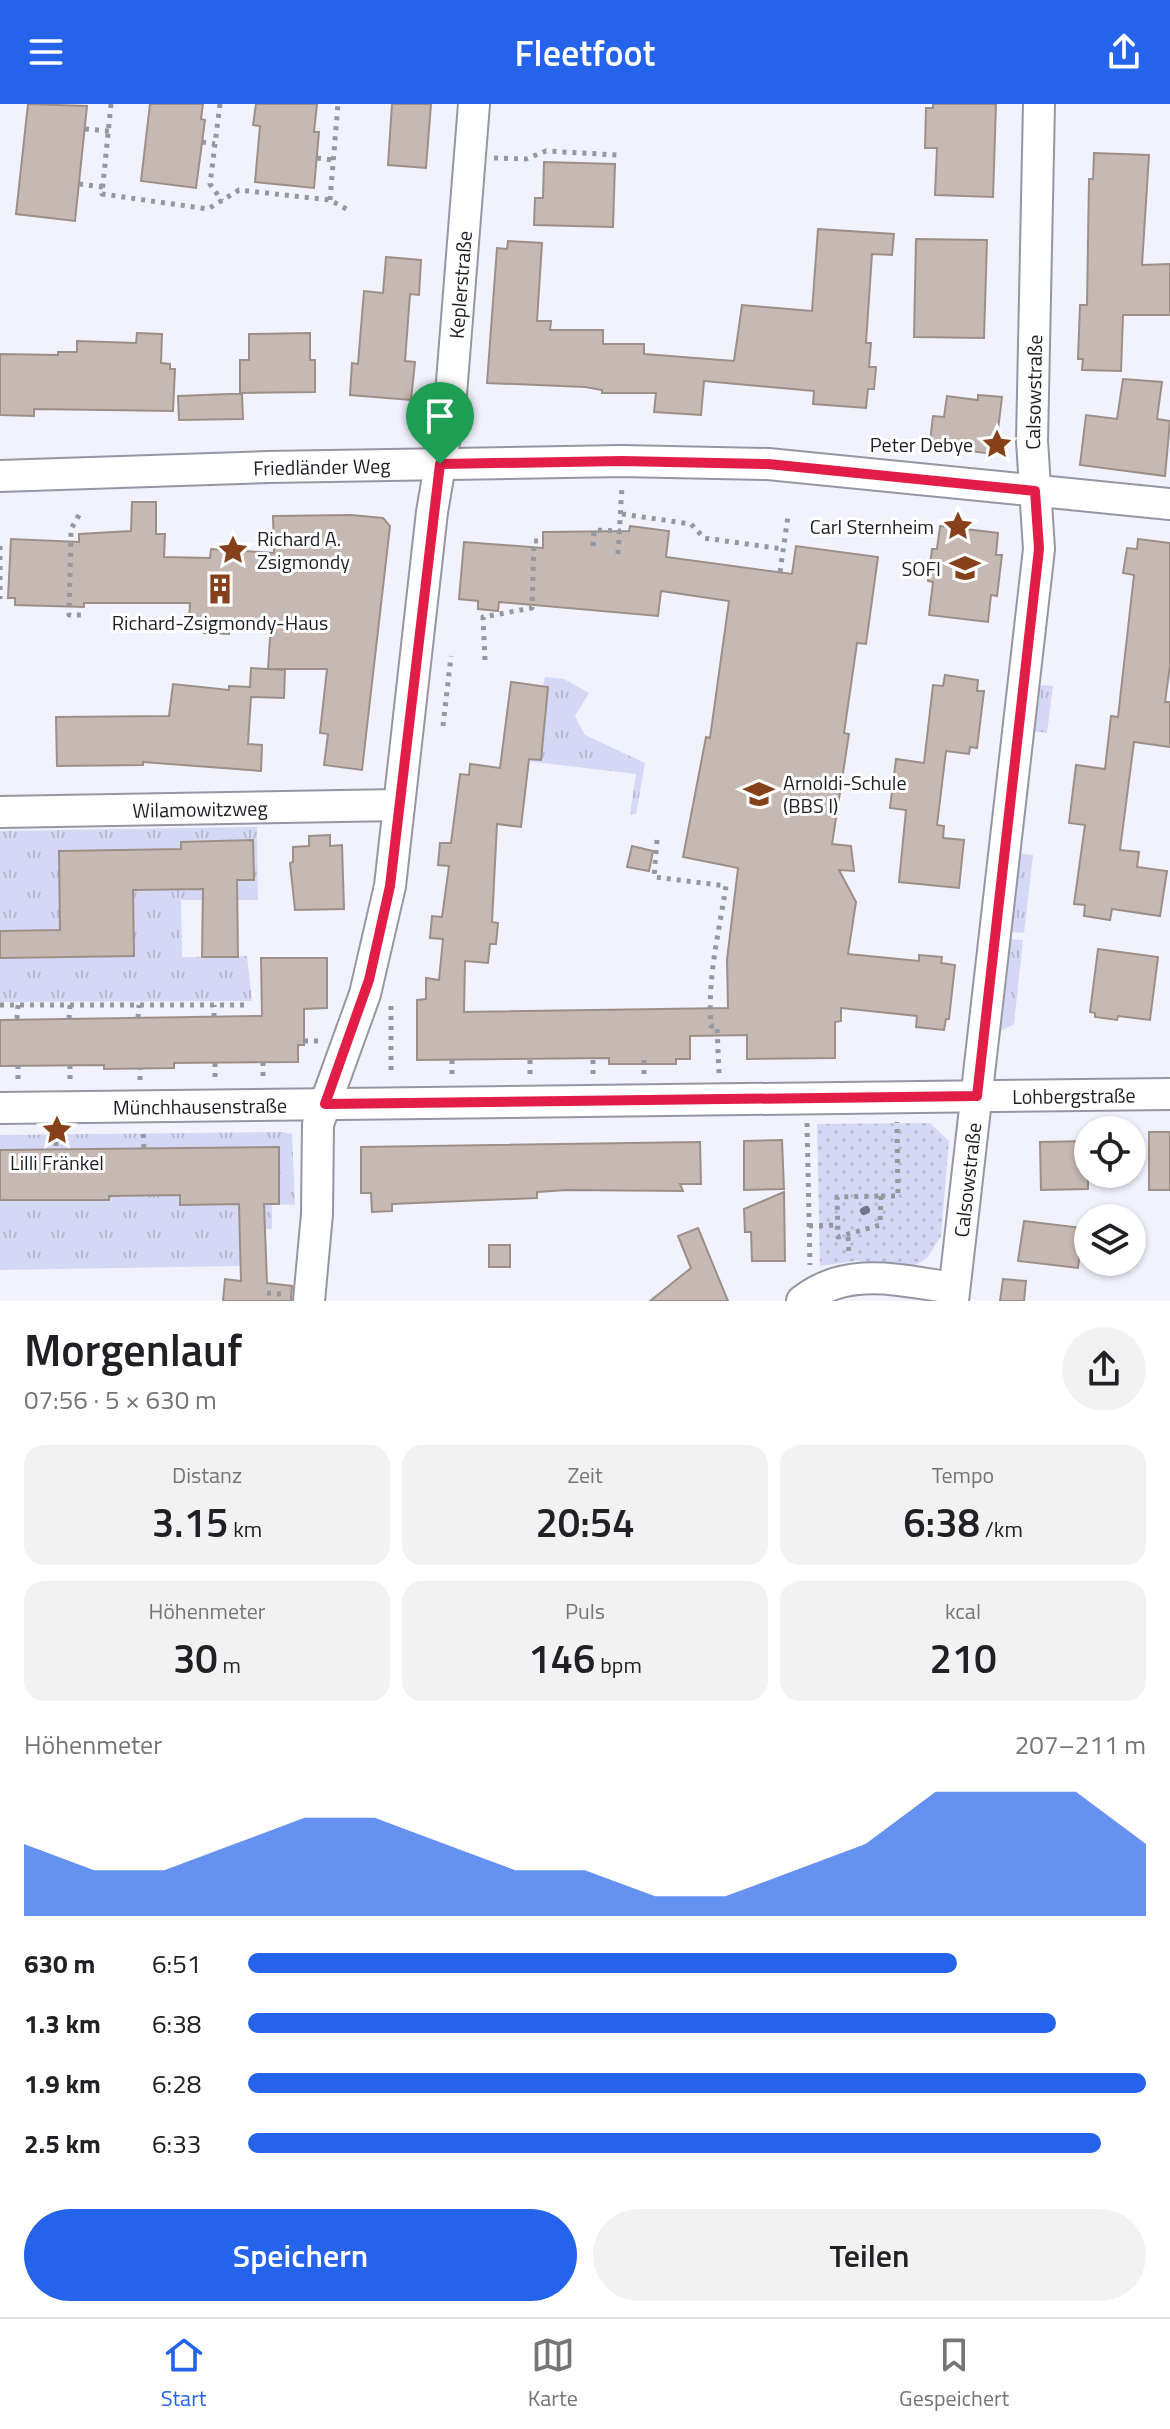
<!DOCTYPE html>
<html lang="de">
<head>
<meta charset="utf-8">
<style>
	body { margin:0; font-family:"Titillium Web",sans-serif; background:#f2f2f2; color:#202124; height:100vh; display:flex; flex-direction:column; font-size:30px; white-space:nowrap }
	* { box-sizing:border-box; margin:0 }
	p { font-size:26px; color:#757577 }
	.icon { flex:none; width:44px; height:44px; fill:none; stroke:currentColor; stroke-width:2; stroke-linecap:round; stroke-linejoin:round }
	.map { position:relative; height:1197px; overflow:hidden }
	.drawer { display:flex; flex-direction:column; background:#fff; flex:1 }
	.drawer>* { flex:none }
	.controls { position:absolute; left:1074px; top:1012px; display:grid; gap:16px }
	.controls a { display:grid; place-items:center; width:72px; height:72px; border-radius:50%; background:#fff; box-shadow:0 2px 6px #0004; font-size:40px }
	.pin { position:absolute; display:grid; place-items:center; width:68px; height:68px; color:#fff; margin:-82px -34px; border-radius:50% 50% 50% 0; rotate:-45deg; box-shadow:0 0 8px #0007 }
	.pin .icon { rotate:45deg }
	.round { display:grid; place-items:center; flex:none; width:84px; height:84px; border-radius:42px; background:#f2f2f2 }
	.summary { display:flex; align-items:center; justify-content:space-between; height:136px; padding:0 24px }
	h1 { font-size:44px; font-weight:600; line-height:60px }
	.stats { display:grid; grid-template-columns:repeat(3,1fr); gap:12px; height:136px; padding:8px 24px }
	.stats div { display:grid; align-content:center; border-radius:20px; background:#f2f2f2; text-align:center }
	.stats b { font-size:40px; font-weight:600 }
	.stats small { font-size:22px; font-weight:400 }
	.stats p { font-size:22px }
	.chart { height:224px; padding:16px 24px }
	.chart p { display:flex; justify-content:space-between }
	.chart svg { width:100%; height:144px; margin-top:8px; fill:#2563eb; opacity:.7 }
	.button { display:flex; gap:16px; margin-top:auto; padding:16px 24px }
	.button a { flex:1; height:92px; border-radius:48px; background:#2563eb; color:#fff; font-size:32px; font-weight:600; line-height:92px; text-align:center }
	.button a+a { background:#f2f2f2; color:#202124 }
	ul { padding:0 24px; list-style:none; font-size:26px }
	li { display:grid; grid-template-columns:128px 96px 1fr; align-items:center; height:60px }
	li i { height:20px; border-radius:10px; background:#2563eb }
	header { display:flex; justify-content:space-between; align-items:center; height:104px; padding:0 24px; background:#2563eb; color:#fff; font-size:36px; font-weight:600 }
	.tabs { display:flex; justify-content:space-around; align-items:center; height:112px; border-top:2px solid #e0e0e0; background:#fff; font-size:22px; color:#757577 }
	.tabs a { display:grid; justify-items:center; gap:4px }
	.tabs .active { color:#2563eb }
	.map>svg:first-child { display:block }
	.grass { fill:url(#grass-tufts) }
	.park { fill:url(#park-dots) }
	.lines { fill:none; stroke-linecap:round; stroke-linejoin:round }
	.stream { stroke:#71748c; stroke-width:8 }
	.building { fill:#c6b8b2; stroke:#9c8f88; stroke-width:2 }
	.minor-casing { stroke:#9596a3; stroke-width:34 }
	.path { stroke:#9697a0; stroke-width:5; stroke-dasharray:4 6; stroke-linecap:butt }
	.minor { stroke:#fff; stroke-width:30 }
	.route-casing { stroke:#fff; stroke-width:16 }
	.route { stroke:#e11d48; stroke-width:10 }
	.labels { text-anchor:middle; dominant-baseline:central; stroke-width:6; stroke-linejoin:round; paint-order:stroke }
	.street-label { font-size:20px; fill:#1e1f24; stroke:#fff }
	.poi-label { font-size:20px; fill:#1e1f24; stroke:#fff; text-anchor:end }
</style>
</head>
<body>
<header><svg class="icon" aria-label="menu" viewBox="0 0 24 24"><path d="M4 6h16M4 12h16M4 18h16"/></svg>Fleetfoot<svg class="icon" aria-label="share" viewBox="0 0 24 24"><path d="M12 15V3M7 8l5-5 5 5M5 13v7h14v-7"/></svg></header>
<div class="map">
<svg width="1170" height="1197" viewBox="0 0 1170 1197">
	<defs>
		<pattern id="grass-tufts" width="24" height="20" patternUnits="userSpaceOnUse" patternTransform="scale(2)"><rect width="24" height="20" fill="#d4d8f4"/><path d="M3 7l-1-3M5 7V3M7 7l1-3M15 17l-1-3M17 17v-4M19 17l1-3" fill="none" stroke="#b6b9d1"/></pattern>
		<pattern id="park-dots" width="8" height="8" patternUnits="userSpaceOnUse" patternTransform="scale(2)"><rect width="8" height="8" fill="#d4d8f4"/><path d="M2 2h.1M6 6h.1" fill="none" stroke="#b6b9d1" stroke-width="1.8" stroke-linecap="round"/></pattern>
	</defs>
	<rect width="100%" height="100%" fill="#f1f2fd"/>
	<!-- grass -->
	<path class="grass" d="M545,573L564,575L589,589L575,612L585,631L645,659L636,710L630,711L636,670L501,654L502,651L541,656L548,584L543,582Z
		M1038,581L1053,582L1047,629L1032,627Z
		M257,723L258,796H181L182,853L247,852L252,897L0,898V727Z
		M1018,749L1033,751L1024,829L1009,828Z
		M1008,835L1023,836L1014,920L997,929Z
		M282,1028L292,1030L295,1101L272,1100V1125L240,1126L241,1162L0,1166V1031Z"/>
	<!-- park -->
	<path class="park" d="M930,1019L949,1037L941,1132L927,1154L914,1162L855,1157L820,1162L817,1020Z"/>
	<g class="lines">
		<!-- stream -->
		<path class="stream" d="M864,1107L866,1106"/>
	</g>
	<!-- building -->
	<path class="building" d="M28,0L87,2L75,117L16,110Z
		M150,0H203L201,15L205,16L196,84L141,77Z
		M256,0H317L314,28H319L314,84L255,78L260,22L253,21Z
		M392,0H431L426,64L388,61Z
		M933,0H996L993,93L935,91L937,44H925L926,4H933Z
		M1094,49L1149,51L1142,161L1170,160V211H1123L1121,267L1082,266L1083,255H1078L1080,201H1087L1089,75H1093Z
		M544,58L615,60L613,123L534,121L535,94H543Z
		M818,125L894,130L892,151L872,150L866,239H871L869,263H876L874,285H868L866,304L813,300L814,287L704,277L701,311L654,308L656,289H602V286L585,283L487,279L497,144L507,145L508,137L542,139L537,217H551L550,226H603V240H644V250L734,257L742,201L812,207Z
		M916,135L987,136L984,234L914,233Z
		M386,153L421,156L419,191L410,190L405,257L415,258L411,296L350,291L352,259L358,260L364,187L383,189Z
		M137,229L162,230L161,259L170,260V265H175L173,307L34,305V312L0,311V250L58,251V248H77V237L136,239Z
		M310,229V256H315V288L240,289V256H249V230Z
		M1123,275L1162,278L1157,315L1170,317L1165,372L1080,361L1086,311L1117,315Z
		M230,290H242L243,315L179,316L178,292Z
		M978,291L1002,293L995,350L941,344V339L930,338L933,312L944,313L947,292L978,296Z
		M132,398H156V430H165L164,453L210,454L211,445L274,449L273,412L351,411L383,414L390,422L362,666L324,661L328,630L320,629L327,565H268L271,519L229,517V530L204,529L205,516L189,515L190,499H84V503L15,501V494H8L11,435L79,438V430L131,427Z
		M630,422L669,427L666,453L792,470L796,442L878,453L866,540L857,539L844,629L849,630L832,740L851,742L854,767L839,766L856,798L848,850L919,857V851L942,853L941,859L955,861L949,915H946L944,926L916,923L917,912L841,904V917L835,918V954L747,955V931L690,932V955H676V960H609V954L417,956V896L426,895V874L439,876L443,835L430,834L432,812L442,813L449,762L438,761L440,739H451L460,670L469,671L470,660L500,664L511,578L548,583L541,656L529,655L521,723L497,720L492,818L498,819L496,840H490L488,859L465,857L464,908L728,904L727,856L738,764L683,753L706,633L710,634L729,497L661,487L658,512L499,498L498,507L478,505V497L459,495L464,438L543,444V428L629,427Z
		M940,422L998,429L996,451H1002L997,492L991,491L988,518L929,511L933,478L928,477L932,445H937Z
		M1138,435L1170,439V562L1165,598H1170V643L1134,638L1120,746L1139,748L1137,763L1167,767L1160,812L1112,805L1110,816L1084,812L1085,801L1074,800L1085,721L1069,719L1076,661L1105,665L1111,612L1118,613L1134,471L1123,469L1127,444L1137,445Z
		M251,564L285,566L284,594L251,593L248,640L262,641L261,667L143,658V661L57,662L56,613L169,612L173,580L229,586V582L250,583Z
		M945,571L978,576L977,587H984L977,644L970,643L969,650L946,647L937,721L944,722L943,734L964,736L959,784L899,778L906,706L890,704L896,655L924,659L933,581L943,582Z
		M330,731V742L342,741L344,805L295,806L290,759L293,758V743L309,742V732Z
		M253,736L254,776H237L238,853H202L203,785L133,786L134,852L0,854V827L60,826L59,747L181,745V738Z
		M632,742L653,747L649,767L627,763Z
		M1098,845L1158,853L1150,916L1118,912L1117,916L1095,913V909L1090,908Z
		M261,854H327V904L304,905V941H298V958L174,959V964L104,965V961L0,962V916L262,912Z
		M1149,1028H1170V1086H1149Z
		M782,1036L784,1085L744,1086V1037Z
		M1088,1037V1085L1041,1086L1040,1038Z
		M700,1038L701,1080H680L683,1087L567,1086L537,1088V1094L392,1100V1107L372,1108L371,1089H361V1043Z
		M279,1043V1100H264L267,1179L292,1182L291,1197H223L225,1175L241,1177L239,1100L180,1101V1091L109,1092V1096H0V1046Z
		M784,1088L785,1157H752L751,1128H745L744,1105Z
		M1024,1117L1083,1124L1078,1164L1018,1157Z
		M698,1124L728,1197H650L691,1164L678,1132Z
		M489,1141H510V1163H489Z
		M1003,1175L1026,1177L1024,1197H1000Z"/>
	<g class="lines">
		<!-- minor casing -->
		<g class="minor-casing">
			<g id="minor">
				<path id="s1" d="M0,372L268,363L622,357L768,360L1170,400"/>
				<path id="s2" d="M0,708L399,701"/>
				<path id="s3" d="M0,1004L1170,990"/>
				<path id="s4" d="M309,1197L317,1110L318,1020L365,890L390,782L432,408L450,303L474,0"/>
				<path d="M802,1197C848,1161 901,1177 954,1184"/>
				<path id="s5" d="M953,1197L1039,445L1032,337L1039,0"/>
			</g>
		</g>
		<!-- path -->
		<path class="path" d="M111,0L102,90L208,105L239,86L330,96L350,107
			M220,0L210,80L222,97
			M85,25L109,27
			M202,38L215,40
			M317,54L333,56
			M494,54L526,55L546,47L617,51
			M79,80L103,83
			M330,96L338,0H335
			M622,410L691,420L704,434L783,445
			M79,411L71,425L69,511H84
			M0,442V495
			M593,442L594,426L621,427
			M618,450L622,382
			M780,468L788,412
			M485,556L483,513L532,504L534,437H543
			M443,622L451,552
			M657,736L654,773L726,782C719,828 707,875 711,922H717L719,971
			M0,901H246
			M391,902V972
			M214,913V901
			M138,914L139,901
			M17,915L18,901
			M69,915L70,901
			M304,937H320
			M452,956V971
			M530,956V971
			M593,956V971
			M644,956V971
			M263,958V976
			M215,959V976
			M18,961V979
			M70,961V978
			M140,976V964
			M807,1019L810,1161
			M56,1028V1046
			M143,1030L144,1045
			M881,1092L880,1121L838,1133L837,1093Z
			M881,1092H898L897,1018
			M809,1122L838,1121
			M848,1133L849,1152
			M267,1189L282,1190"/>
		<!-- minor -->
		<use href="#minor" class="minor"/>
	</g>
	<g class="lines">
		<!-- route casing -->
		<g class="route-casing">
			<path id="route" d="M622,357L768,360L1035,387L1039,445L977,992L325,1000L369,876L390,782L440,360Z"/>
		</g>
		<!-- route -->
		<use href="#route" class="route"/>
	</g>
	<!-- icons -->
	<defs>
		<g id="sight-bare" transform="scale(2.4)"><path d="M0-6L1.8-2.2L6-1.7L2.9 1.2L3.7 5.4L0 3.3L-3.7 5.4L-2.9 1.2L-6-1.7L-1.8-2.2Z" fill="#87411a" stroke="#fff" stroke-width="2.5" paint-order="stroke"/></g>
		<g id="university-bare" transform="scale(2.4)"><path d="M0-5L7-2L0 1L-7-2ZM-4 1L0 2.5L4 1V4Q0 6-4 4Z" fill="#87411a" stroke="#fff" stroke-width="2.5" paint-order="stroke"/></g>
		<g id="building-bare" transform="scale(2.4)"><path d="M-4-6H4V6H1V3H-1V6H-4ZM-2.5-4.3h1.7v1.8h-1.7ZM.8-4.3h1.7v1.8H.8ZM-2.5-1h1.7V.8h-1.7ZM.8-1h1.7V.8H.8Z" fill="#87411a" stroke="#fff" stroke-width="2.5" paint-order="stroke"/></g>
		<g id="school-bare" transform="scale(2.4)"><path d="M0-5L7-2L0 1L-7-2ZM-4 1L0 2.5L4 1V4Q0 6-4 4Z" fill="#87411a" stroke="#fff" stroke-width="2.5" paint-order="stroke"/></g>
	</defs>
	<g fill-rule="evenodd">
		<use href="#sight-bare" x="997" y="340"/>
		<use href="#sight-bare" x="958" y="422"/>
		<use href="#sight-bare" x="233" y="446"/>
		<use href="#university-bare" x="965" y="464"/>
		<use href="#building-bare" x="220" y="485"/>
		<use href="#school-bare" x="759" y="690"/>
		<use href="#sight-bare" x="57" y="1026"/>
	</g>
	<g class="labels">
		<!-- street labels -->
		<g class="street-label">
			<text stroke="none"><textPath href="#s4" startOffset="1032">Keplerstraße</textPath></text>
			<text stroke="none"><textPath href="#s5" startOffset="914">Calsowstraße</textPath></text>
			<text stroke="none"><textPath href="#s1" startOffset="322">Friedländer Weg</textPath></text>
			<text stroke="none"><textPath href="#s2" startOffset="200">Wilamowitzweg</textPath></text>
			<text stroke="none"><textPath href="#s3" startOffset="1074">Lohbergstraße</textPath></text>
			<text stroke="none"><textPath href="#s3" startOffset="200">Münchhausenstraße</textPath></text>
			<text stroke="none"><textPath href="#s5" startOffset="122">Calsowstraße</textPath></text>
		</g>
		<!-- poi labels -->
		<g class="poi-label">
			<text x="973" y="340">Peter Debye</text>
			<text x="934" y="422">Carl Sternheim</text>
			<text x="257" y="434" text-anchor="start">Richard A.<tspan x="257" dy="23">Zsigmondy</tspan></text>
			<text x="941" y="464">SOFI</text>
			<text x="220" y="518" text-anchor="middle">Richard-Zsigmondy-Haus</text>
			<text x="783" y="678" text-anchor="start">Arnoldi-Schule<tspan x="783" dy="23">(BBS I)</tspan></text>
			<text x="57" y="1058" text-anchor="middle">Lilli Fränkel</text>
		</g>
	</g>
</svg>
<div class="controls">
<a><svg class="icon" aria-label="locate" viewBox="0 0 24 24"><circle cx="12" cy="12" r="6"/><path d="M12 2v4M12 18v4M2 12h4M18 12h4"/></svg></a>
<a><svg class="icon" aria-label="layers" viewBox="0 0 24 24"><path d="M12 4l9 5-9 5-9-5zM3 14l9 5 9-5"/></svg></a>
</div>
<div class="pin" style="left:440px;top:360px;background:#1e9e55"><svg class="icon" aria-label="arrive" viewBox="0 0 24 24"><path d="M6 21V4h12l-3 4 3 4H6"/></svg></div>
</div>
<section class="drawer">
<div class="summary"><div><h1>Morgenlauf</h1><p>07:56 · 5 × 630 m</p></div><a class="round"><svg class="icon" aria-label="share" viewBox="0 0 24 24"><path d="M12 15V3M7 8l5-5 5 5M5 13v7h14v-7"/></svg></a></div>
<div class="stats">
<div><p>Distanz</p><b>3.15<small> km</small></b></div>
<div><p>Zeit</p><b>20:54</b></div>
<div><p>Tempo</p><b>6:38<small> /km</small></b></div>
</div>
<div class="stats">
<div><p>Höhenmeter</p><b>30<small> m</small></b></div>
<div><p>Puls</p><b>146<small> bpm</small></b></div>
<div><p>kcal</p><b>210</b></div>
</div>
<div class="chart"><p><span>Höhenmeter</span>207–211 m</p>
<svg viewBox="0 0 160 44" preserveAspectRatio="none"><path d="M0 44V22L10 30L20 30L30 22L40 14L50 14L60 22L70 30L80 30L90 38L100 38L110 30L120 22L130 6L140 6L150 6L160 22V44z"/></svg>
</div>
<ul>
<li><b>630 m</b>6:51<i style="width:79%"></i></li>
<li><b>1.3 km</b>6:38<i style="width:90%"></i></li>
<li><b>1.9 km</b>6:28<i style="width:100%"></i></li>
<li><b>2.5 km</b>6:33<i style="width:95%"></i></li>
</ul>
<div class="button"><a>Speichern</a><a>Teilen</a></div>
</section>
<nav class="tabs">
<a class="active"><svg class="icon" aria-label="home" viewBox="0 0 24 24"><path d="M3 11l9-7 9 7M6 9v11h12V9"/></svg>Start</a>
<a><svg class="icon" aria-label="map" viewBox="0 0 24 24"><path d="M3 6l6-2 6 2 6-2v14l-6 2-6-2-6 2zM9 4v14M15 6v14"/></svg>Karte</a>
<a><svg class="icon" aria-label="saved" viewBox="0 0 24 24"><path d="M7 4h10v16l-5-4-5 4z"/></svg>Gespeichert</a>
</nav>
</body>
</html>
